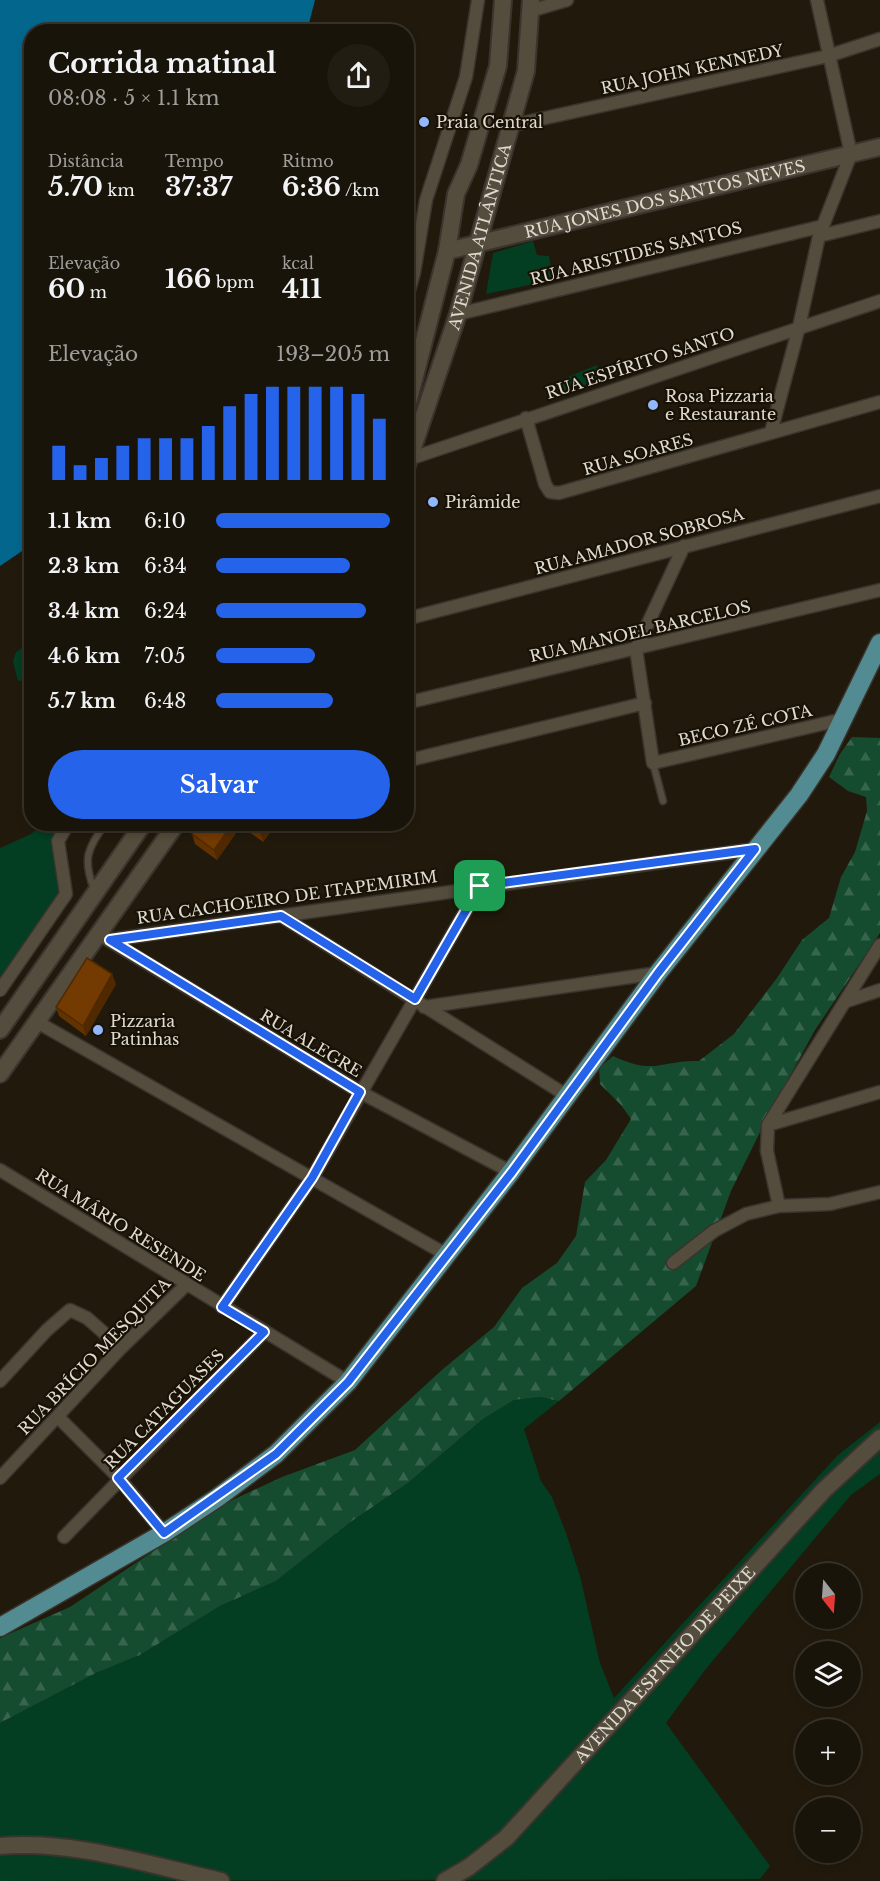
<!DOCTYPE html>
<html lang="pt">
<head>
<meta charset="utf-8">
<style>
	body { margin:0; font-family:"Libre Baskerville",serif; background:#221d12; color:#f1f3f6; height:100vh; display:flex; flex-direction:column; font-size:22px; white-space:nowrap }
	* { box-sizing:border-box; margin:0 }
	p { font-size:20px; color:#9f9e9c }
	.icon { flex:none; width:33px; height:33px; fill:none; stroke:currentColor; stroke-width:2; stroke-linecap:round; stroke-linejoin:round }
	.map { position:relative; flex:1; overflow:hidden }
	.side { position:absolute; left:24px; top:24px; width:390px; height:807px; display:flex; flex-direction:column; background:#191409; border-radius:24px; box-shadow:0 3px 9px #0003,0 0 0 2px #37332a }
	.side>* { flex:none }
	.needle { width:39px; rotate:163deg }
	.controls { position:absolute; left:795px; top:1563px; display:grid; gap:12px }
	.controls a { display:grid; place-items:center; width:66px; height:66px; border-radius:50%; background:#191409; box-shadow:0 3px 9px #0003,0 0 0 2px #37332a; font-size:30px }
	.pin { position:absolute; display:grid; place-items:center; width:51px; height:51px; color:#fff; margin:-26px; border-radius:12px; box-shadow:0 3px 9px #0006 }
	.round { display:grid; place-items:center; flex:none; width:63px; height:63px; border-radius:32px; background:#221d12 }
	.summary { display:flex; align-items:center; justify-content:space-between; height:102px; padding:0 24px }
	h1 { font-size:27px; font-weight:700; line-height:45px }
	.stats { display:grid; grid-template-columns:repeat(3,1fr); gap:9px; height:102px; padding:6px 24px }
	.stats div { display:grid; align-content:center }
	.stats b { font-size:26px; font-weight:700 }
	.stats small { font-size:16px; font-weight:400 }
	.stats p { font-size:16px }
	.chart { height:168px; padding:12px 24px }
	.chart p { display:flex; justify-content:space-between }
	.chart svg { width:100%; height:108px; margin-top:6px; stroke:#2563eb; stroke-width:6 }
	.cta { display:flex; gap:12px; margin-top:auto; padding:12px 24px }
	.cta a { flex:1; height:69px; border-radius:36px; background:#2563eb; color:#fff; font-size:24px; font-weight:700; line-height:69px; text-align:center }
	ul { padding:0 24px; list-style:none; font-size:20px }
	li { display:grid; grid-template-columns:96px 72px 1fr; align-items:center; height:45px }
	li i { height:15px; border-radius:8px; background:#2563eb }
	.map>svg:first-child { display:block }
	.green { fill:#033d22 }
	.forest { fill:url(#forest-firs) }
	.water { fill:#03668d }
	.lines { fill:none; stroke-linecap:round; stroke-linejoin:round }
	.lane-casing { stroke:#3a342e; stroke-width:9 }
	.street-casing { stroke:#3a342e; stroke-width:15 }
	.secondary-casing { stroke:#3a342e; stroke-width:20 }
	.primary-casing { stroke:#3a342e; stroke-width:21 }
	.lane { stroke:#544c3c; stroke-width:6 }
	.street { stroke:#544c3c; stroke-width:12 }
	.secondary { stroke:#544c3c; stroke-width:16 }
	.primary { stroke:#528b91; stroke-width:18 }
	.wall { fill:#633201 }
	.shaded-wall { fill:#502901 }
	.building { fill:#733a01; stroke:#502901; stroke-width:1.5 }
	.route-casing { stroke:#fff; stroke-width:12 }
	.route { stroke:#2563eb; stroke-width:8 }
	.poi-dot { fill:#93b7fd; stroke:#181105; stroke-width:2 }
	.labels { text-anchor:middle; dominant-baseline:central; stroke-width:4.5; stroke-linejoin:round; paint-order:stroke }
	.street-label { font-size:16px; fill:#e0dbd1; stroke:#181105 }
	.poi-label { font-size:16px; fill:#e0dbd1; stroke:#181105; text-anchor:start }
</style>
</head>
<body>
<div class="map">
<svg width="880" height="1881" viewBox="0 0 880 1881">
	<defs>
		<pattern id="forest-firs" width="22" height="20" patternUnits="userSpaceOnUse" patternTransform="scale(1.5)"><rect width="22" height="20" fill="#154b2f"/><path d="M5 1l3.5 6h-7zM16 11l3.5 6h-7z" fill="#37644c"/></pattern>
	</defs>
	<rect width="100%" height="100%" fill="#211a0c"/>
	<!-- green -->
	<path class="green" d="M533,241L537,255L549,256L553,280L486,294L493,253Z
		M597,365L600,383L556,397L553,383Z
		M31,641V679L18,681L13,661L16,652Z
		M43,824H51L63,838L71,896L0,997V848L31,834Z
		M540,1397L559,1401L524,1429L541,1481L552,1497L566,1533L580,1576L600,1663L614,1698L838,1455L880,1422V1474L851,1495L705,1670L666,1723L770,1866L760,1879L0,1881V1723L96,1673L140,1655L220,1606L276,1581L352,1521L408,1483L483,1419L514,1400Z"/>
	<!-- forest -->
	<path class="forest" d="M852,737L880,738V933L815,1030L767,1118L731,1191L696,1286L559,1401L540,1397L514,1400L483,1419L408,1483L352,1521L276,1581L220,1606L140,1655L96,1673L0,1723V1638L70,1607L224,1504L282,1477L355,1450L443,1369L494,1327L522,1288L557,1263L576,1236L585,1182L606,1160L631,1119L621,1105L600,1084L599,1068L613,1056C655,1076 660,1060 699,1061L734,1034L777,978L802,940L829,918L841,877L855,852L867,811L866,797L848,791L829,777L840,754Z"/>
	<!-- water -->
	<path class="water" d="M0,0H315L307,31L32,32L31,545L0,566Z"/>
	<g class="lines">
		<!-- lane casing -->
		<g class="lane-casing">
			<path id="lane" d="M653,763L663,801
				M94,889C82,858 88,849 105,824"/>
		</g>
		<!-- street casing -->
		<g class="street-casing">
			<path id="street" d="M530,11L567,0
				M509,126L828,56L880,39
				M819,236L880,221
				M406,301L414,273L426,200L466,77L478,0
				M458,314L823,226
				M526,418L545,484L550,492L559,493L880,402
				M771,432L799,327L819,236L851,154L817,0
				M412,458L880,301
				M684,546L636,649L653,763L844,719
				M406,619L880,496
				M406,703L880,590
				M406,761L645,703
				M281,916L569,1097
				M107,939L360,1092L511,1172
				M109,940L755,849
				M0,990L66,894L58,841L68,824
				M847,1001L880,990
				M424,1007L658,973
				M37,1022L447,1255
				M768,1125L880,1092
				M0,1170L348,1382
				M779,1206L767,1151L768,1125L880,945
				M673,1263L714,1231L746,1214L779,1206L830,1204L880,1192
				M222,1307L312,1178L480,886
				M0,1381L47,1330L70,1310L87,1318L121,1348
				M58,1417L119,1478L164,1533
				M0,1478L121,1348L187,1284
				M64,1537L264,1332"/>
		</g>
		<!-- secondary casing -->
		<g class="secondary-casing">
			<g id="secondary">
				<path id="s1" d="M447,251L880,147"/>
				<path d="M406,411L447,251L456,194L469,165L498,66L503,0"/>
				<path id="s2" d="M406,468L458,314L526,71L531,0"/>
				<path d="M0,1030L143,824"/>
				<path d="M0,1074L176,824"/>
				<path d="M0,1846C75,1840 149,1865 221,1881"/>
				<path id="s3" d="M445,1881L469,1867L506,1838L824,1490L880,1438"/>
			</g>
		</g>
		<!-- primary casing -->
		<g class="primary-casing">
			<path id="primary" d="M0,1627L164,1533L217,1498L276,1454L348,1382L511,1172L658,973L799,795L826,754L880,643"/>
		</g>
		<!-- lane -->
		<use href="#lane" class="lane"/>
		<!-- street -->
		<use href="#street" class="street"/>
		<!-- secondary -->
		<use href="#secondary" class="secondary"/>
		<!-- primary -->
		<use href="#primary" class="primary"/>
	</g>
	<!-- wall -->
	<path class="wall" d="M199,824H276L263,842L241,826L217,860L195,844L192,834Z
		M116,984L86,1036L59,1016L56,1007Z"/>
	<!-- shaded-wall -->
	<path class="shaded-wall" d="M232,824H240L241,826L217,860L214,850Z
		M266,824H276L263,842L260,832Z
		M112,974L116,984L86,1036L83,1026Z"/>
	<!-- building -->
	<path class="building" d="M199,824H232L214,850L192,834Z
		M248,824H266L260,832Z
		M87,958L112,974L83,1026L56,1007Z"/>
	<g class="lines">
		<!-- route casing -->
		<g class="route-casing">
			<path id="route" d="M755,849L658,973L512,1172L348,1382L276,1454L164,1533L118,1478L264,1332L222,1307L312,1178L360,1092L110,940L281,916L415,999L480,886Z"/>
		</g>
		<!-- route -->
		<use href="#route" class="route"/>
	</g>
	<!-- markers -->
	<g class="poi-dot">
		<circle cx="424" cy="122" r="6"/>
		<circle cx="653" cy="405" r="6"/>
		<circle cx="433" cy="502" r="6"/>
		<circle cx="98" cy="1030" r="6"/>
	</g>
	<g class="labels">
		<!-- street labels -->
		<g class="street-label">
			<text transform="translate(692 69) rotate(-12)">RUA JOHN KENNEDY</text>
			<text stroke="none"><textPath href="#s1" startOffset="224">RUA JONES DOS SANTOS NEVES</textPath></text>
			<text stroke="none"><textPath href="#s2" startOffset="243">AVENIDA ATLÂNTICA</textPath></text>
			<text transform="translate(636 253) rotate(-14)">RUA ARISTIDES SANTOS</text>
			<text transform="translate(640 363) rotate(-18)">RUA ESPÍRITO SANTO</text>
			<text transform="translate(638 454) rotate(-16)">RUA SOARES</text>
			<text transform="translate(639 541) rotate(-15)">RUA AMADOR SOBROSA</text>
			<text transform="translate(640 631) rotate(-13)">RUA MANOEL BARCELOS</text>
			<text transform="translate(745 725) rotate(-13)">BECO ZÉ COTA</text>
			<text transform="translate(287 897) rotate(-8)">RUA CACHOEIRO DE ITAPEMIRIM</text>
			<text transform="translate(311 1043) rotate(31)">RUA ALEGRE</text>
			<text transform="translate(121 1225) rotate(32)">RUA MÁRIO RESENDE</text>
			<text transform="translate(94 1356) rotate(-46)">RUA BRÍCIO MESQUITA</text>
			<text transform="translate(164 1409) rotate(-45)">RUA CATAGUASES</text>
			<text stroke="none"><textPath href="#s3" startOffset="310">AVENIDA ESPINHO DE PEIXE</textPath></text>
		</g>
		<!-- poi labels -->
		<g class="poi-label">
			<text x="436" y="122">Praia Central</text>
			<text x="665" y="396">Rosa Pizzaria<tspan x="665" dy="18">e Restaurante</tspan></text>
			<text x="445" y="502">Pirâmide</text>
			<text x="110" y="1021">Pizzaria<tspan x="110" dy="18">Patinhas</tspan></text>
		</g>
	</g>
</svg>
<div class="controls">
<a><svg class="needle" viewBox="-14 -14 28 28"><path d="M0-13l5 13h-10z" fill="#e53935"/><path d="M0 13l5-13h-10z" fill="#9f9e9c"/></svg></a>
<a><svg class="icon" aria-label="layers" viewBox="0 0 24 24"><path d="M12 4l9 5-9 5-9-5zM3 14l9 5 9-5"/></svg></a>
<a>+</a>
<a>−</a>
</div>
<div class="pin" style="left:480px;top:886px;background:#1e9e55"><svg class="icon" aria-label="arrive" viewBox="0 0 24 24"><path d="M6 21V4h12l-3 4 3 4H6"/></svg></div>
<section class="side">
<div class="summary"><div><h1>Corrida matinal</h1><p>08:08 · 5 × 1.1 km</p></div><a class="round"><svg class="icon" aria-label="share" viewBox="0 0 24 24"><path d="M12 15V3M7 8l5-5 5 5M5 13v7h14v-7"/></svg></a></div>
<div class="stats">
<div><p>Distância</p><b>5.70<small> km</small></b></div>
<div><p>Tempo</p><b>37:37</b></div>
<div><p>Ritmo</p><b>6:36<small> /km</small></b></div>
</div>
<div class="stats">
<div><p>Elevação</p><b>60<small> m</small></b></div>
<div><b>166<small> bpm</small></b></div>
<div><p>kcal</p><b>411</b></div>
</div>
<div class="chart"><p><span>Elevação</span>193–205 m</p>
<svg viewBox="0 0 160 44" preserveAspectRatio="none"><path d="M5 44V30M15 44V38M25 44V35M35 44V30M45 44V27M55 44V27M65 44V27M75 44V22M85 44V14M95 44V9M105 44V6M115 44V6M125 44V6M135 44V6M145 44V9M155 44V19"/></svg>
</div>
<ul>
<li><b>1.1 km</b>6:10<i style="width:100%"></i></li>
<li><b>2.3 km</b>6:34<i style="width:77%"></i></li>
<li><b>3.4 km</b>6:24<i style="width:86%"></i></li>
<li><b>4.6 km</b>7:05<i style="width:57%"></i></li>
<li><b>5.7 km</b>6:48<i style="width:67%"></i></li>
</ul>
<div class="cta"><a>Salvar</a></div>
</section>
</div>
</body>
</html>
